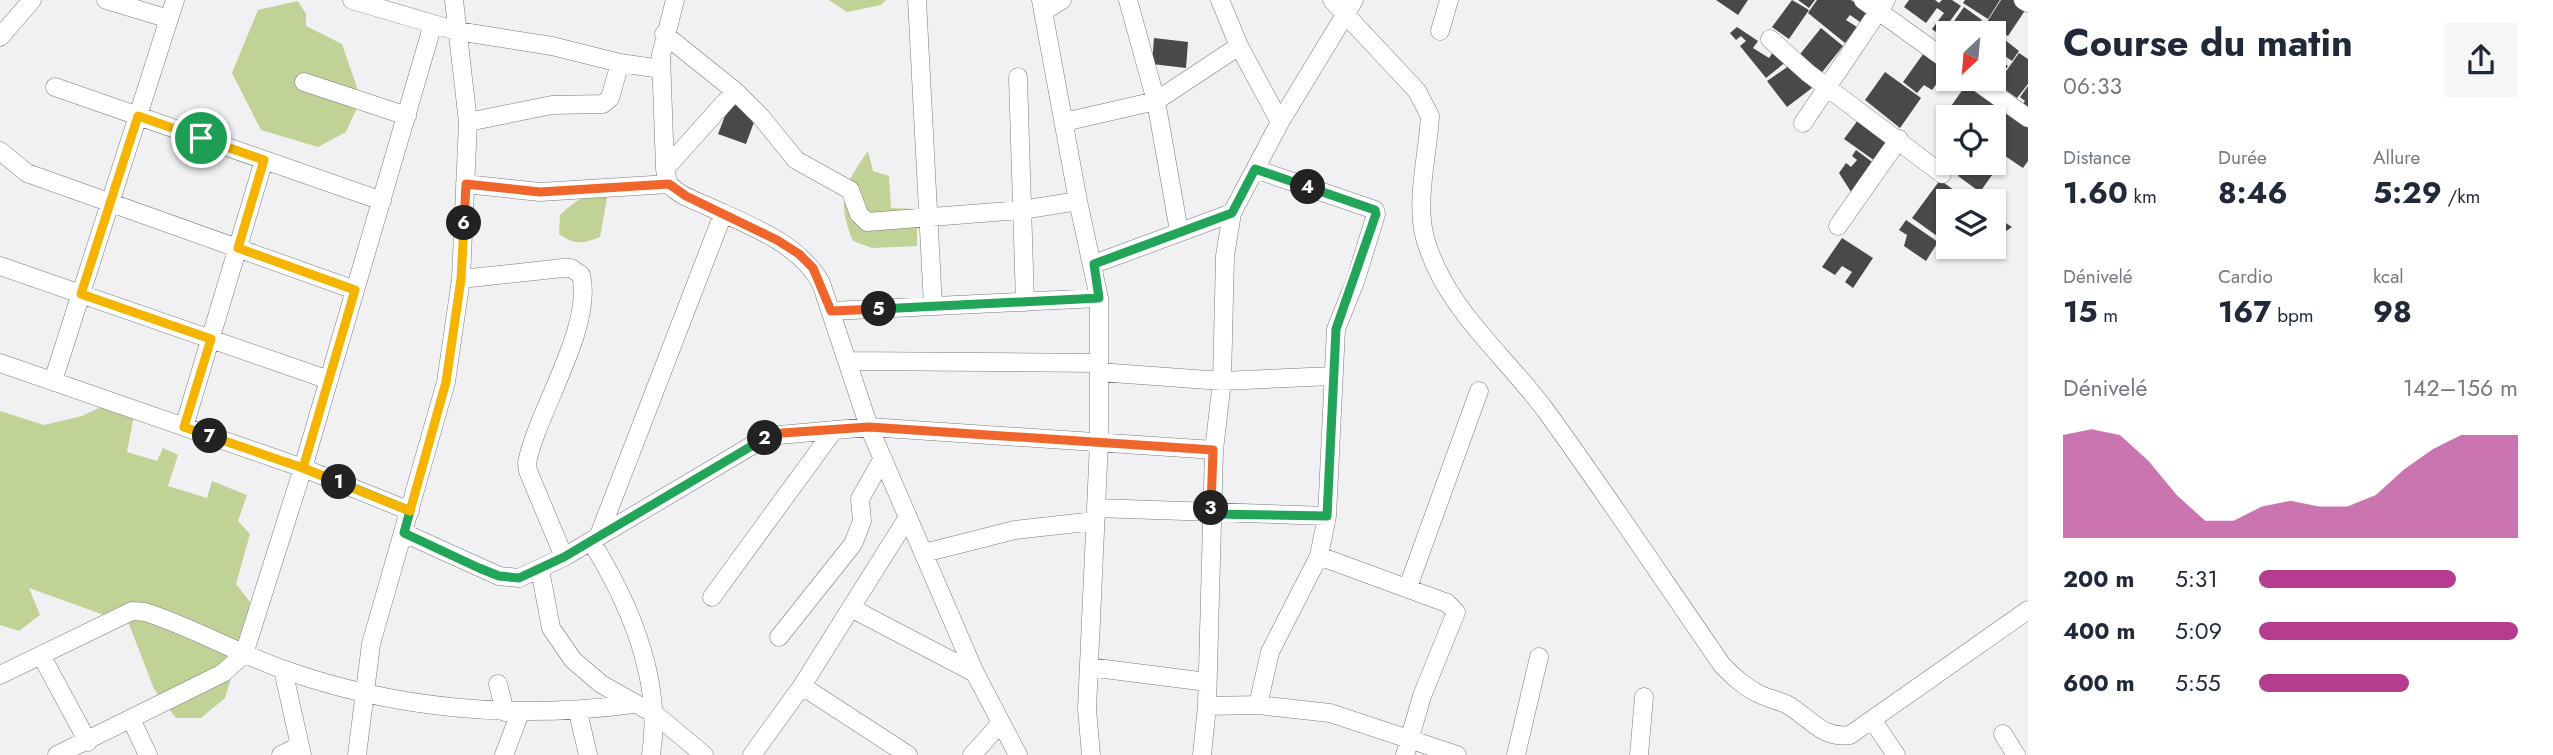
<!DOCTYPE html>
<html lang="fr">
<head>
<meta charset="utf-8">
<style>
	body { margin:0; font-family:Jost,sans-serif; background:#f6f6f7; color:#1f2937; height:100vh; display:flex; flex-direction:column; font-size:26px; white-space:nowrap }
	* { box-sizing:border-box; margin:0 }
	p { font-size:23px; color:#747a83 }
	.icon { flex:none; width:38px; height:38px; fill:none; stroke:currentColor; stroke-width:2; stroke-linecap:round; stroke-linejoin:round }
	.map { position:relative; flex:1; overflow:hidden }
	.side { display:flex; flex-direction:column; background:#fff; width:525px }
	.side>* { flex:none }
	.needle { width:46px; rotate:206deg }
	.tools { position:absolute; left:1936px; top:21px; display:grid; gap:14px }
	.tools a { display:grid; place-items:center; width:70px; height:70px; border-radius:0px; background:#fff; box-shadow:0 2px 5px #0004; font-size:35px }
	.pin { position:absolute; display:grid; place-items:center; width:60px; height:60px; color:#fff; margin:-30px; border:4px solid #fff; border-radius:50%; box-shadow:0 2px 7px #0007 }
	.km { position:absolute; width:35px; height:35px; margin:-18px; border-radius:50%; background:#222; color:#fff; font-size:19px; line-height:35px; text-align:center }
	.round { display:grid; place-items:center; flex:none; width:74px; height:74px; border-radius:0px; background:#f6f6f7 }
	.summary { display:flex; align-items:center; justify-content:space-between; height:119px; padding:0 35px }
	h1 { font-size:38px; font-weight:700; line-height:52px }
	.metrics { display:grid; grid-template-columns:repeat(3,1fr); gap:10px; height:119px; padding:7px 35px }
	.metrics div { display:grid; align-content:center }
	.metrics b { font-size:30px; font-weight:700 }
	.metrics small { font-size:19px; font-weight:400 }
	.metrics p { font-size:19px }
	.chart { height:196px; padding:14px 35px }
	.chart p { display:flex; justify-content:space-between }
	.chart svg { width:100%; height:126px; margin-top:7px; fill:#b63c8f; opacity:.7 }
	ul { padding:0 35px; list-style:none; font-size:23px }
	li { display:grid; grid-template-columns:112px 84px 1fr; align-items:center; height:52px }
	li i { height:18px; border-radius:9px; background:#b63c8f }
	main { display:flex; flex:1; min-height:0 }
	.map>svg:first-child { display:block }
	.green { fill:#c1d296 }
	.building { fill:#4a4848 }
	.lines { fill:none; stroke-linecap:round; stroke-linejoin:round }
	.street-casing { stroke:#7a7a7c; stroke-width:19 }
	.street { stroke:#fff; stroke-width:18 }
	.split-1-casing { stroke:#fff; stroke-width:14 }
	.split-2-casing { stroke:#fff; stroke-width:14 }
	.split-3-casing { stroke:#fff; stroke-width:14 }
	.split-4-casing { stroke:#fff; stroke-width:14 }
	.split-5-casing { stroke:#fff; stroke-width:14 }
	.split-6-casing { stroke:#fff; stroke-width:14 }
	.split-7-casing { stroke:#fff; stroke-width:14 }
	.split-8-casing { stroke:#fff; stroke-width:14 }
	.split-1 { stroke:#f5b400; stroke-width:9 }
	.split-2 { stroke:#22a559; stroke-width:9 }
	.split-3 { stroke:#f0652b; stroke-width:9 }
	.split-4 { stroke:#22a559; stroke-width:9 }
	.split-5 { stroke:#22a559; stroke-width:9 }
	.split-6 { stroke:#f0652b; stroke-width:9 }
	.split-7 { stroke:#f5b400; stroke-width:9 }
	.split-8 { stroke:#f5b400; stroke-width:9 }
</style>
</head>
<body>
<main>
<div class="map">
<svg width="2028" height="755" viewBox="0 0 2028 755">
	<rect width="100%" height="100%" fill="#f1f1f3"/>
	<!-- green -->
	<path class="green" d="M829,0H886L881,5L847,12Z
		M298,1L306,14V26L342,44L361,99L346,132L318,147L261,130L232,73L258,10Z
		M868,151L873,171L889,176L891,208L917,209V246L872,248L853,241C836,200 844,185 868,151Z
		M609,187L600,237C583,244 575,245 559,234L560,215C574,201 590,192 609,187Z
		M101,407L134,415L127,452L157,461L163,448L178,455L168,486L207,498L212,481L247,495L238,521L250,534L236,584L250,602L245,633L225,698L201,718H176L154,689L129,624L29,588L40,615L19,631L0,625V411L44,425L82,416Z"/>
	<!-- building -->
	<path class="building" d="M1716,0H1748L1738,15Z
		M1792,0L1809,10L1789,39L1772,27Z
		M1798,0H1815L1809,8Z
		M1817,0H1851L1867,12L1860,22L1850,15L1846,20L1857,27L1845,43L1808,13Z
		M1909,0H1935L1939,3L1942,0H1952L1961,6L1940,35L1932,29L1944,13L1937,8L1926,23L1904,7Z
		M1965,0H2000L1988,19L1963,3Z
		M2001,0H2018L2028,6L2008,36L1987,22Z
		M1964,7L1982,20L1973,33H1948V46L1940,41Z
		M1984,22L2000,34L1993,43V33H1976Z
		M1737,27L1758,41L1753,48L1769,58L1773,52L1787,61L1766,78L1740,46L1746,41L1741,36L1736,40L1730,33Z
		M1821,28L1843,46L1819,76L1797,58Z
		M2000,36L2019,51L2012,61L2005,56L2001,61L2008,66L1995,83L1989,79H1993V45Z
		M1154,38L1188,42L1186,68L1152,64Z
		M1926,50L1948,68L1932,90L1924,85L1917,93L1903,82Z
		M2019,53L2028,59V84L2017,98L1997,84Z
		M1793,63L1812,88L1787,107L1767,81Z
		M1885,72L1921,98L1900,128L1865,100Z
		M1970,79L2028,124V161L2023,168L1993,148V117H1955L1947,112Z
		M2028,86V110L2022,105L2025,101L2020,97Z
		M730,103L757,114L746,144L718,134Z
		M1858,120L1889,143L1875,161L1844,139Z
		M1856,150L1875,164L1853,195L1839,173L1846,163L1851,167L1857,160L1852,156Z
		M1993,155L2002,161L1980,192L1958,176L1968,163H1993Z
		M1940,180L1969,201H1948V236L1944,241L1912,218Z
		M1993,215L2012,227L1993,240Z
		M1906,220L1938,242L1926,261L1904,246L1907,235L1899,230Z
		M1842,238L1873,258L1853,288L1845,282L1852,272L1842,266L1835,275L1822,267Z"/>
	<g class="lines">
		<!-- street casing -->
		<g class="street-casing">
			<path id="street" d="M106,0L169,19
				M352,0L457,31L552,46L620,63L661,69
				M675,0L661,55L665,169C666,174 667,181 670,185C678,195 696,201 707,206C748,225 798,242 821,283L869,427L975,673L1018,755
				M917,0L933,306
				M1041,0L1078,201L1099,298V442L1087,709L1091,755
				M1128,0L1156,101L1179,231
				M1220,0L1239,46L1280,122
				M1332,0L1417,91L1430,116C1428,155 1415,201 1425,238C1445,309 1504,354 1546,411C1607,495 1664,581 1722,665C1733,676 1743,686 1757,693C1766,698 1778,700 1788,705C1810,718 1822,739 1850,735L2028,610
				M1863,0L1948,61
				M2023,0L2028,3
				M1043,12L1062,0
				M1440,31L1449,0
				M664,34L735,91L761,117L796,160L850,190L859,214L867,222L1022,210L1078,201
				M0,37L32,0
				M1770,39L1808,73L1942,174
				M1018,77L1025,302
				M1973,79L2028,118
				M304,82L407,116
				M55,87L382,201
				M468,122L552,105L603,104L610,98L620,63
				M1064,122L1156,101L1239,46
				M1803,123L1886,0
				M0,151L27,173L355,290
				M665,169L735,91
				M1255,169L1375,210L1376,214L1355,282L1336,329L1327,516L1319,556L1270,652L1258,705
				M465,184L540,192L669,184
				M1838,226L1899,139
				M1094,264L1232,213
				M0,266L329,380
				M461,279L563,268H571L581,275C594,327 537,411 527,463L528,471L564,557
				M831,311L1099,298
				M847,361L1099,363
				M0,363L303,468L410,511
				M1099,372L1222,381L1332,376
				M53,381L175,0
				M184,427L264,160
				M1096,508L1327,516
				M404,533L499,576L519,578L564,557L768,436L869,427L1214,450
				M599,535L723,214
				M591,541C630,604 663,680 651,755
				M924,553L1015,530L1095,521
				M1319,556L1447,603L1456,612L1422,696L1405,755
				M540,570L551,628L573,660L601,684L656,715L704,755
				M1408,587L1479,391
				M712,597L834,430
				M851,608L975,673
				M779,637L853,544L862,521L860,499L883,458
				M41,655L88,742
				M1089,667L1207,682
				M283,670L302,755
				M0,675L132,611L145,612C192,627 235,652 282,669C394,709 515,720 633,704
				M498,684L505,712
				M802,686L908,755
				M1207,706L1258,705L1330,713L1457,755
				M578,712L588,755
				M131,719L148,755
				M1873,721L1896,755
				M2003,734L2016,755
				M57,755L223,673L244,654L303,468L433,24
				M281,755L299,746
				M357,755L371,644L446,382L461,279L468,122L454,0
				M504,755L520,713
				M752,755L802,686L908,517
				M972,755L1000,724
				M1202,755L1207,706L1214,450L1222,381L1225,256L1232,213L1280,122L1354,0
				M1516,755L1539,657
				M1639,755L1644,697"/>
		</g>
		<!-- street -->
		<use href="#street" class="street"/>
	</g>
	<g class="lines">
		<!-- split-1 casing -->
		<g class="split-1-casing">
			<path id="split-1" d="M201,138L264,160L238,248L355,290L303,468L339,482"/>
		</g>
		<!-- split-2 casing -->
		<g class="split-2-casing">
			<path id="split-2" d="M339,482L410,511L404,533L479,568L499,576L519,578L564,557L765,438"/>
		</g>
		<!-- split-3 casing -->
		<g class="split-3-casing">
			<path id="split-3" d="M765,438L782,433L869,427L1213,450L1211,508"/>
		</g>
		<!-- split-4 casing -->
		<g class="split-4-casing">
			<path id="split-4" d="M1211,508V514L1327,516L1336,329L1376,214L1375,210L1308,187"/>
		</g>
		<!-- split-5 casing -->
		<g class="split-5-casing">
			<path id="split-5" d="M879,309L1099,298L1094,264L1232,213L1255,169L1308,187"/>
		</g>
		<!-- split-6 casing -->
		<g class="split-6-casing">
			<path id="split-6" d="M464,223L466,184L540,192L669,184L686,196L777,240L799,254L813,268L831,311L879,309"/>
		</g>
		<!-- split-7 casing -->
		<g class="split-7-casing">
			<path id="split-7" d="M210,436L303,468L410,511L446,382L461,279L464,223"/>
		</g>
		<!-- split-8 casing -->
		<g class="split-8-casing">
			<path id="split-8" d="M201,138L138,116L81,294L211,339L184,427L210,436"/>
		</g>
		<!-- split-1 -->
		<use href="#split-1" class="split-1"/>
		<!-- split-2 -->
		<use href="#split-2" class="split-2"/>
		<!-- split-3 -->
		<use href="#split-3" class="split-3"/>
		<!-- split-4 -->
		<use href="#split-4" class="split-4"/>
		<!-- split-5 -->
		<use href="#split-5" class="split-5"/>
		<!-- split-6 -->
		<use href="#split-6" class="split-6"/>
		<!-- split-7 -->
		<use href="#split-7" class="split-7"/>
		<!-- split-8 -->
		<use href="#split-8" class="split-8"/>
	</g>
</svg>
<div class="tools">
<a><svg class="needle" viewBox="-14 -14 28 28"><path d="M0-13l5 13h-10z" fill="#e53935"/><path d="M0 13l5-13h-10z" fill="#747a83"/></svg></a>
<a><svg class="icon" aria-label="locate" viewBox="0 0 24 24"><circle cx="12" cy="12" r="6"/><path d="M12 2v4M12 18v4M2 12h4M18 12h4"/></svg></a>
<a><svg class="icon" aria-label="layers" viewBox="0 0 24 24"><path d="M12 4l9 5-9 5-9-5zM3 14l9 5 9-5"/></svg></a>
</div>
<div class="pin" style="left:201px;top:138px;background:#1e9e55"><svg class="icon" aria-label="arrive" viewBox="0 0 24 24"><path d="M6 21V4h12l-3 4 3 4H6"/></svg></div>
<b class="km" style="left:339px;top:482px">1</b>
<b class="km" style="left:765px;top:438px">2</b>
<b class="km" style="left:1211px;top:508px">3</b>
<b class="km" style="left:1308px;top:187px">4</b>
<b class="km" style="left:879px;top:309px">5</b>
<b class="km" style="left:464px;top:223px">6</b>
<b class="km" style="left:210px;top:436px">7</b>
</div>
<section class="side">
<div class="summary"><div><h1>Course du matin</h1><p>06:33</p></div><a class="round"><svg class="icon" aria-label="share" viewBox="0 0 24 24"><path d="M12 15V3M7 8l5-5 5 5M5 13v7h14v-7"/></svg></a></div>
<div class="metrics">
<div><p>Distance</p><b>1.60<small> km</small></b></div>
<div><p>Durée</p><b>8:46</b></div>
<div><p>Allure</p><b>5:29<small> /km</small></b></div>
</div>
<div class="metrics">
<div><p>Dénivelé</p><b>15<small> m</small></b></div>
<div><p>Cardio</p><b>167<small> bpm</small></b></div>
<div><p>kcal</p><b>98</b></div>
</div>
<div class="chart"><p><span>Dénivelé</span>142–156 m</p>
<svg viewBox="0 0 160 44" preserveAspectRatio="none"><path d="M0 44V8L10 6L20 8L30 17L40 29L50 38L60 38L70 33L80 31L90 33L100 33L110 29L120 20L130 13L140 8L150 8L160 8V44z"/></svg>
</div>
<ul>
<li><b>200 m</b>5:31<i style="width:76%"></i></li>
<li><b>400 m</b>5:09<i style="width:100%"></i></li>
<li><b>600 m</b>5:55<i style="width:58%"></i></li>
</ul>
</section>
</main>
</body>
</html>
